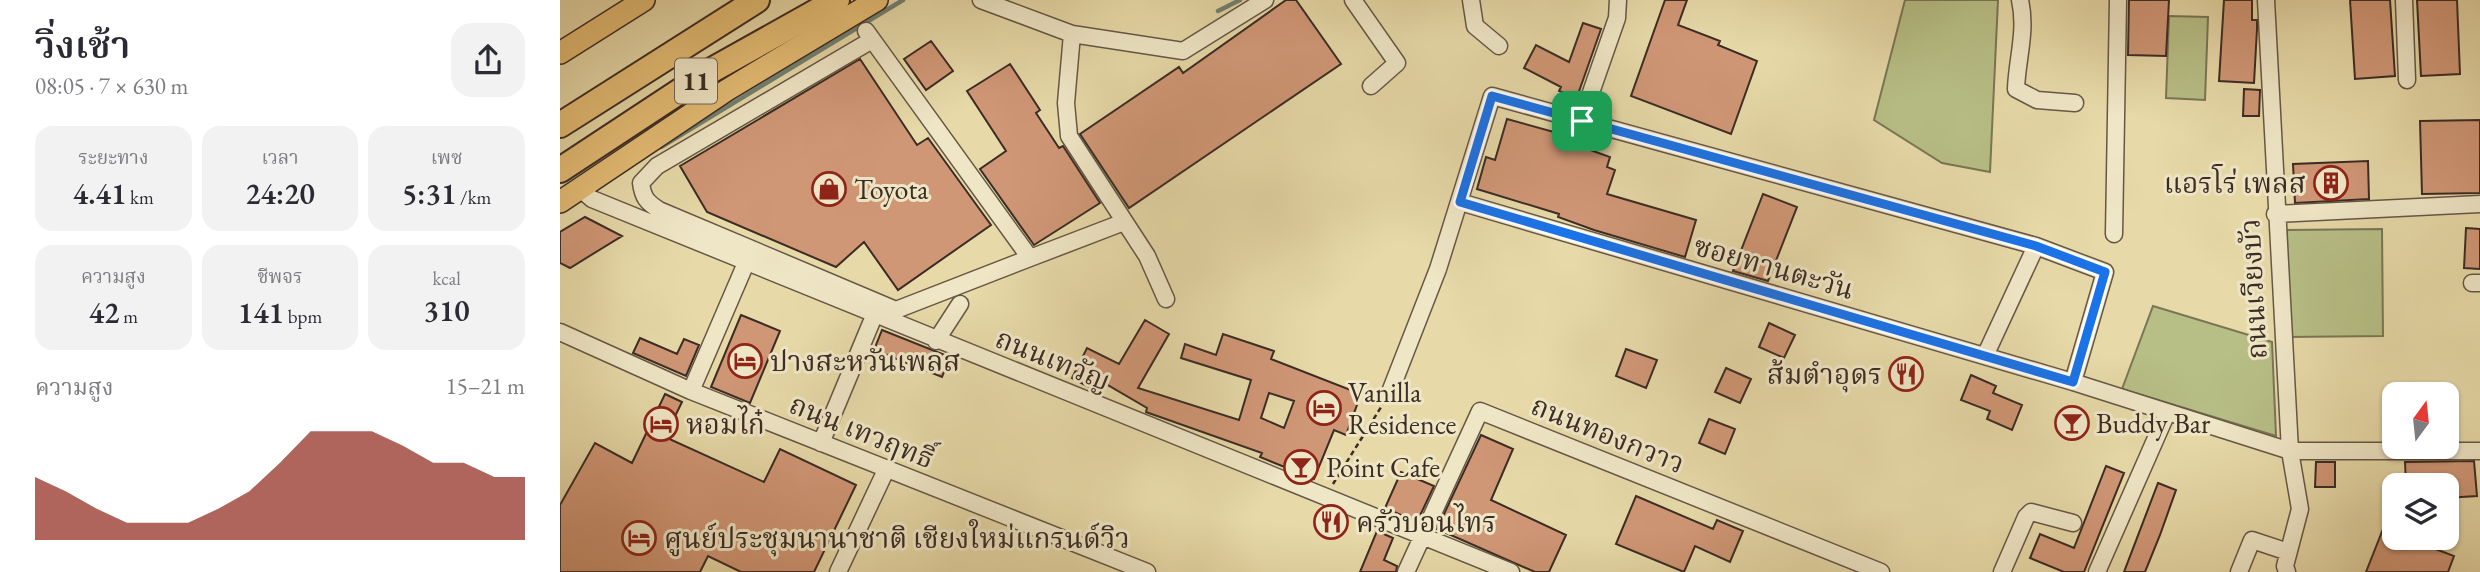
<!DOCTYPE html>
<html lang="th">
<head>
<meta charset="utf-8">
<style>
	body { margin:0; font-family:"EB Garamond","Noto Serif Thai",serif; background:#f2f2f3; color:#2b2b33; height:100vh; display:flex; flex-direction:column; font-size:26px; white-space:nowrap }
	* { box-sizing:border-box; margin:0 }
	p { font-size:23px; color:#7c7c81 }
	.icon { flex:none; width:38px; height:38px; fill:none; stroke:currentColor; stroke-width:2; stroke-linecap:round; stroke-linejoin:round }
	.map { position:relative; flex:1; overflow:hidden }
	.drawer { display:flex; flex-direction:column; background:#fff; width:560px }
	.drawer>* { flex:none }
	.needle { width:46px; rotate:15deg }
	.fabs { position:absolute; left:1822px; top:382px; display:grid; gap:14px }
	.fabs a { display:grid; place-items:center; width:77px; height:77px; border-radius:14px; background:#fff; box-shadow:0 2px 5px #0004; font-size:35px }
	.pin { position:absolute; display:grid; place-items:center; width:60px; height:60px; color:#fff; margin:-30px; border-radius:14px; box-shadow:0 4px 10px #0006 }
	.round { display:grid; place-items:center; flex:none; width:74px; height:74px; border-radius:21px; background:#f2f2f3 }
	.headline { display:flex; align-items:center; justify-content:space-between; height:119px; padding:0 35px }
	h1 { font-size:38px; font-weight:600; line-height:52px }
	.figures { display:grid; grid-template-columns:repeat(3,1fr); gap:10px; height:119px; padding:7px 35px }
	.figures div { display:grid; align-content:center; border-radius:18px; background:#f2f2f3; text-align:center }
	.figures b { font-size:30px; font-weight:600 }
	.figures small { font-size:19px; font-weight:400 }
	.figures p { font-size:19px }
	.chart { height:196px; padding:14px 35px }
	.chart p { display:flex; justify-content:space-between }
	.chart svg { width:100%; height:126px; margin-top:7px; fill:#8f2418; opacity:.7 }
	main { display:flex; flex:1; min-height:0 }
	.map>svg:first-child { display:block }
	.green { fill:#b7bf86; stroke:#797655; stroke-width:2 }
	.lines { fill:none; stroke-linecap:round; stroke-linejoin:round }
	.stream { stroke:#728172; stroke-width:4.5 }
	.building { fill:#d09776; stroke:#3b2c24; stroke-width:2; fill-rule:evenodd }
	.minor-casing { stroke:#665745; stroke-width:19 }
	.major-casing { stroke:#3b2c24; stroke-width:24 }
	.highway-casing { stroke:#3b2c24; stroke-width:28 }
	.path { stroke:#3b2c24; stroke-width:2.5; stroke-dasharray:5 3.5; stroke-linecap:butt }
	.minor { stroke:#efe6c6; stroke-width:16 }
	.major { stroke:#e4bc74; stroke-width:21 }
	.highway { stroke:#e4bc74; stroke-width:24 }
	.route-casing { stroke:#fff; stroke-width:14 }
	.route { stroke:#1a73e8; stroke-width:9 }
	.labels { text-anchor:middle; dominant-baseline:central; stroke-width:6; stroke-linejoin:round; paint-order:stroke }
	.shield { fill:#efe6c6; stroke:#716455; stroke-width:2 }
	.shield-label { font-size:26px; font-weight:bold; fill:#3b2c24 }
	.poi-label { font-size:28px; fill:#3b2c24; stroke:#efe6c6; text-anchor:start }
	.street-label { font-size:28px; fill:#3b2c24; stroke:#efe6c6 }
</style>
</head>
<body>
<main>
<section class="drawer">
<div class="headline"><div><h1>วิ่งเช้า</h1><p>08:05 · 7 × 630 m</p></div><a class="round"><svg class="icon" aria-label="share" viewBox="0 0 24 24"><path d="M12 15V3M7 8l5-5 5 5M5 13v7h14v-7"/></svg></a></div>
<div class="figures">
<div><p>ระยะทาง</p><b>4.41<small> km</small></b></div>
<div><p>เวลา</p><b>24:20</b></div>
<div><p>เพซ</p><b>5:31<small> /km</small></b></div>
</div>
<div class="figures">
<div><p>ความสูง</p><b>42<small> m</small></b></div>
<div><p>ชีพจร</p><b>141<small> bpm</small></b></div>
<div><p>kcal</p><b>310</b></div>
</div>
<div class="chart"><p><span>ความสูง</span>15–21 m</p>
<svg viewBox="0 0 160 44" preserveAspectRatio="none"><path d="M0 44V22L10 27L20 33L30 38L40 38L50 38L60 33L70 27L80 17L90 6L100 6L110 6L120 11L130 17L140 17L150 22L160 22V44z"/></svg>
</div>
</section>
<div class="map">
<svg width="1920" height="572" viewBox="0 0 1920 572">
	<rect width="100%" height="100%" fill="#e7d9a8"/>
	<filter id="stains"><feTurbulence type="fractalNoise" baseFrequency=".00286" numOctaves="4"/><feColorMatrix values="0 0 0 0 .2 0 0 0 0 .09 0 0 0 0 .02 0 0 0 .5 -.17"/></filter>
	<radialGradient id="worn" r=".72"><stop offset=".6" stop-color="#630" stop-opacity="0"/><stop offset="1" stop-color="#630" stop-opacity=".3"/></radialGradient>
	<!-- green -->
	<path class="green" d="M1345,0H1438L1430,172L1382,163L1314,120Z
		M1609,16L1648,17L1645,100L1606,98Z
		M1822,229L1823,336L1728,337L1727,230Z
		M1593,306L1712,342L1716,436L1562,389Z"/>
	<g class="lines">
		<!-- stream -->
		<path class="stream" d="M658,11L680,0
			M101,147L343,0"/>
	</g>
	<!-- building -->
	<path class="building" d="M726,0H736L781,64L569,208L520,134L619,67L623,73Z
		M1105,0H1127L1118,25L1160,41L1158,45L1197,61L1171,134L1071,96Z
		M1569,0H1609L1606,56L1568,55Z
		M1664,0H1692V20H1697V29L1694,83L1659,81Z
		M1790,0H1830L1835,76L1795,79Z
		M1857,0H1897L1900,74L1861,76Z
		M1023,23L1041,29L1017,97L999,91L1001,87L964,68L976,45L1009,62Z
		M371,41L393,71L366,90L344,59Z
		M300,59L357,145L368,138L431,225L338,290L304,242L276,267L147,212L120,166Z
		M450,64L480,110L476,113L499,148L503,146L540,203L474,245L420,169L446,151L407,91Z
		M1684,89L1700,90L1699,116H1683Z
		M947,119L1012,137L1011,143L1050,157L1047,167L1055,170L1047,194L1136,220L1125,257L1034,230L998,217L999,214L917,189L926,157L935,160Z
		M1920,120V193L1862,194L1860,121Z
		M1808,161L1809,199L1735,203L1733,164Z
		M1203,194L1237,207L1208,281L1173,271Z
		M25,217L62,236L10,268L0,263V232Z
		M1906,228L1920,229V269L1904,268Z
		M181,315L220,331L190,403L151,387Z
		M585,320L609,334L578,388L679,420L691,380L621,358L625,344L656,355L663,334L714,351L711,359L801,394L786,435L774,430L754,479L700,457L702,453L586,412L587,408L539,380L534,390L512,378L527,348L559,364ZM709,393L734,401L724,428L701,418Z
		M1209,323L1235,335L1224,358L1199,347Z
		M322,330L390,357L382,377L314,350Z
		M80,338L117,354L124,339L139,345L126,376L73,353Z
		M1066,349L1097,360L1086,388L1056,376Z
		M1166,368L1191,379L1180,403L1155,392Z
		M1411,375L1436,386L1433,393L1462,405L1452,430L1427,419L1430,411L1401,400Z
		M105,394L122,402L105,437L204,482L220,449L296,485L254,572H181L148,556L140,572H0V505L35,443L72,463Z
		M1149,419L1175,429L1165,454L1139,443Z
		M921,435L953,449L931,500L1006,535L989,572H975L877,529Z
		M1914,461L1917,496L1886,498V485H1846L1845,462Z
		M1756,462H1775V487H1755Z
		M1546,466L1564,473L1524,572H1504L1470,558L1480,534L1514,548Z
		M841,472L874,486L857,522L825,508Z
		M1598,483L1616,490L1600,535L1585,572H1564Z
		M1076,496L1153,529L1157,520L1183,531L1170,562L1135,546L1124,572L1056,544Z
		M1823,529L1834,534V537H1844L1894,556L1888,572H1806Z
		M817,531L833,538L824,560L837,566L836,572H800Z"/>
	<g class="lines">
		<!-- minor casing -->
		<g class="minor-casing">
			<path id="minor" d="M421,0L512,34L623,51L705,0
				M793,0L837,63L811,86
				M911,0L915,26L939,46
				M1460,0C1467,31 1457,59 1456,89L1477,100L1515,103
				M1706,0L1730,451L1740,509L1725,566L1727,572
				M1844,0L1847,80
				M306,31L470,258L564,222
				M512,34L506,103L509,136L587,256L606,299
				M312,40L97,166L81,183C83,198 87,202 99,210L336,310L470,258
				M1028,101L1057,18L1058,0
				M19,188L32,199L951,572
				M900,202L1513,382L1730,451H1920
				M1715,214L1920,204
				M1554,234L1558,0
				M1912,283H1920
				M0,332L131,391L587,572
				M376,341L400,304
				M1425,356L1476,246
				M131,391L186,263
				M830,392L878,269L932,96L1476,246L1545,272L1513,382
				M261,443L314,316
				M278,572L326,470
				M846,572L920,411L1321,572
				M1442,572L1466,517L1471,512L1513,523
				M1537,572L1607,413
				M1679,572L1692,540L1728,552"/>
		</g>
		<!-- major casing -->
		<g class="major-casing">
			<path id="major" d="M0,53L84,0
				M0,202L167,90L317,0"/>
		</g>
		<!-- highway casing -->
		<g class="highway-casing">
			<path id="highway" d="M0,125L197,0
				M0,170L152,70L277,0"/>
		</g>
		<!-- path -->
		<path class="path" d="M773,484L823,404"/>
		<!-- minor -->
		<use href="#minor" class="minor"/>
		<!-- major -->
		<use href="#major" class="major"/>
		<!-- highway -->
		<use href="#highway" class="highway"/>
	</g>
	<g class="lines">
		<!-- route casing -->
		<g class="route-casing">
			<path id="route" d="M932,96L1476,246L1545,272L1513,382L900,202Z"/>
		</g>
		<!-- route -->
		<use href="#route" class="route"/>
	</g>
	<!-- icons -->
	<defs>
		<g id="building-ring" transform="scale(1.75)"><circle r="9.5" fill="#efe6c6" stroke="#8f2418" stroke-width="1.5"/><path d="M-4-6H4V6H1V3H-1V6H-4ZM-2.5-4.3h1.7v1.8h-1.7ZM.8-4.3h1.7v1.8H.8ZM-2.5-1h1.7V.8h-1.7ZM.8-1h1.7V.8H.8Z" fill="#8f2418"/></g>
		<g id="shop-ring" transform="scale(1.75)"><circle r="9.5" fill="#efe6c6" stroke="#8f2418" stroke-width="1.5"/><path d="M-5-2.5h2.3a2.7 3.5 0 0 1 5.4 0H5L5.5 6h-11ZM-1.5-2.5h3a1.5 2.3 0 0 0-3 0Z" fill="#8f2418"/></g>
		<g id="hotel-ring" transform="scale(1.75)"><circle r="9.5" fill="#efe6c6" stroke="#8f2418" stroke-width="1.5"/><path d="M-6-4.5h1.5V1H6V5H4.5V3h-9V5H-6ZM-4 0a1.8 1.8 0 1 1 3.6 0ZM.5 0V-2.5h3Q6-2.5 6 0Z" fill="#8f2418"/></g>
		<g id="restaurant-ring" transform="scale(1.75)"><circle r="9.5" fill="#efe6c6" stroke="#8f2418" stroke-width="1.5"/><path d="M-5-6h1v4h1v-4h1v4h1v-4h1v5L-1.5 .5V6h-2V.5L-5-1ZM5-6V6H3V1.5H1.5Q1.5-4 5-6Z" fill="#8f2418"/></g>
		<g id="bar-ring" transform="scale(1.75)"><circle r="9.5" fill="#efe6c6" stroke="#8f2418" stroke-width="1.5"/><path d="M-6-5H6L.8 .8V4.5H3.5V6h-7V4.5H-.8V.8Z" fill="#8f2418"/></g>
	</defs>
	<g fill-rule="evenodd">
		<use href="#building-ring" x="1771" y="183"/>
		<use href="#shop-ring" x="269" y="189"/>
		<use href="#hotel-ring" x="185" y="361"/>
		<use href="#restaurant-ring" x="1346" y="374"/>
		<use href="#hotel-ring" x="764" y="408"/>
		<use href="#bar-ring" x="1512" y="423"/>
		<use href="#hotel-ring" x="101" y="424"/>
		<use href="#bar-ring" x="741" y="467"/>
		<use href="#restaurant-ring" x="771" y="522"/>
		<use href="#hotel-ring" x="79" y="538"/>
	</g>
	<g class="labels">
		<!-- shield labels -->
		<rect class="shield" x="115" y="58.5" width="42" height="45" rx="5"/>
		<g class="shield-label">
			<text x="136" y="81">11</text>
		</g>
		<!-- poi labels -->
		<g class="poi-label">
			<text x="1746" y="183" text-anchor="end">แอรโร่ เพลส</text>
			<text x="294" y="189">Toyota</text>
			<text x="210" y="361">ปางสะหวันเพลส</text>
			<text x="1322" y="374" text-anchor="end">ส้มตำอุดร</text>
			<text x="788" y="392">Vanilla<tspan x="788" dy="32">Residence</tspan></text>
			<text x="1536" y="423">Buddy Bar</text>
			<text x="126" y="424">หอมไก๋</text>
			<text x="766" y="467">Point Cafe</text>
			<text x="796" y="522">ครัวบอนไทร</text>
			<text x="104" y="538">ศูนย์ประชุมนานาชาติ เชียงใหม่แกรนด์วิว</text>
		</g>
		<!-- street labels -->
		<g class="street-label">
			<text transform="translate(1214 267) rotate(16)">ซอยทานตะวัน</text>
			<text transform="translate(1693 289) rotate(-93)">ถนนเวียงบัว</text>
			<text transform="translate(493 359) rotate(22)">ถนนเทวัญ</text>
			<text transform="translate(302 431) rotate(22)">ถนน เทวฤทธิ์</text>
			<text transform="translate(1048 434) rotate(22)">ถนนทองกวาว</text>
		</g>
	</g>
	<rect width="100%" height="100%" filter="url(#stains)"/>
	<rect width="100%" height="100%" fill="url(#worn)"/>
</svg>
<div class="fabs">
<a><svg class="needle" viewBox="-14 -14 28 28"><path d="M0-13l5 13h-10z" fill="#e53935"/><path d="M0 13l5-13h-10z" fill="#7c7c81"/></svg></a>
<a><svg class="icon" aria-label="layers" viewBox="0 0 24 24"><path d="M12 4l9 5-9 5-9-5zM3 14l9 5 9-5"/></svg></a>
</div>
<div class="pin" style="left:1022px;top:121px;background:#1e9e55"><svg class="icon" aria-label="arrive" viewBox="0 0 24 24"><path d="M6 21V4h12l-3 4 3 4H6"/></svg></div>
</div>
</main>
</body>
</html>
